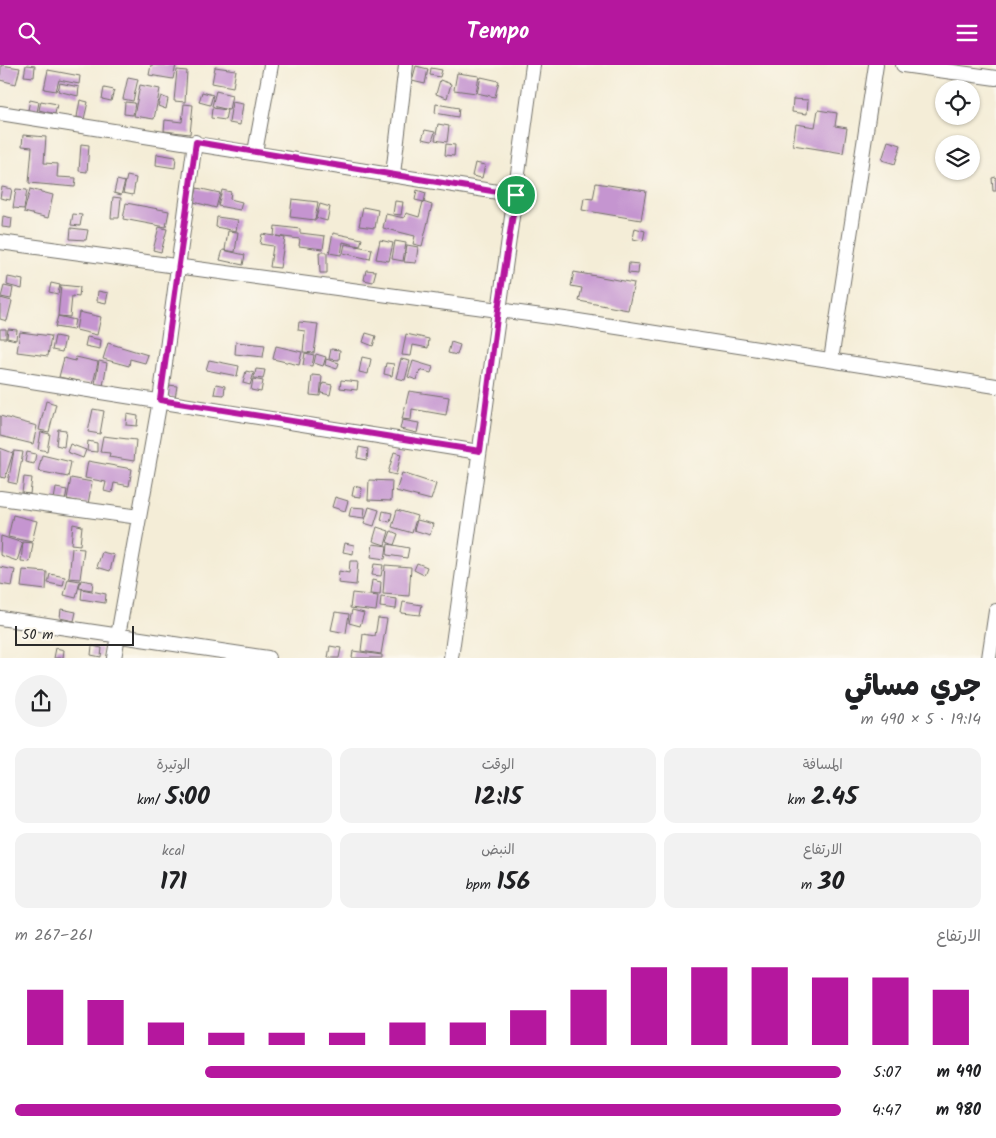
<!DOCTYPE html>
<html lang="ar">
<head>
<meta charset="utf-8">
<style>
	body { margin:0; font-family:Kalam,"Playpen Sans Arabic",sans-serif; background:#f2f2f2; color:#202124; direction:rtl; height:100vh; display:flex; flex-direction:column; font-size:19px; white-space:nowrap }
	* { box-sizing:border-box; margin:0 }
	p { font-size:16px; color:#757577 }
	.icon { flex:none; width:28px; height:28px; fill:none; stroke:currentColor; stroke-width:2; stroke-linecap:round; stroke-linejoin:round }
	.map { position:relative; height:593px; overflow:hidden; direction:ltr }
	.details { display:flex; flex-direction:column; background:#fff; flex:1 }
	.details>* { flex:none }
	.fabs { position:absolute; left:935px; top:15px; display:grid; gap:10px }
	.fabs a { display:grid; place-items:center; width:45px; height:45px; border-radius:50%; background:#fff; box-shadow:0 1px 4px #0004; font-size:25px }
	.scale { position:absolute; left:15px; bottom:12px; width:119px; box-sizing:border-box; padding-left:5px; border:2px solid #2b2b2b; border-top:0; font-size:14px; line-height:18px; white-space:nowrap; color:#2b2b2b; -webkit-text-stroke:4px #fbf7ec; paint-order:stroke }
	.pin { position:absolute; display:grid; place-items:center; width:42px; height:42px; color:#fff; margin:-21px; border:2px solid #fff; border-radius:50%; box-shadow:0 1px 5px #0007 }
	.round { display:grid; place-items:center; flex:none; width:52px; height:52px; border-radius:26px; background:#f2f2f2 }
	.summary { display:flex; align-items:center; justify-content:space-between; height:85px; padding:0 15px }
	h1 { font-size:28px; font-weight:800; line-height:38px }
	.metrics { display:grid; grid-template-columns:repeat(3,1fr); gap:8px; height:85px; padding:5px 15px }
	.metrics div { display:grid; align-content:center; border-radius:12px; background:#f2f2f2; text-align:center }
	.metrics b { font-size:25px; font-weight:800 }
	.metrics small { font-size:14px; font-weight:400 }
	.metrics p { font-size:14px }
	.chart { height:140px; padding:10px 15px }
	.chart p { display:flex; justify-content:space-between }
	.chart svg { width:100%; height:90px; margin-top:5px; stroke:#b5179e; stroke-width:6 }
	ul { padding:0 15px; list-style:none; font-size:16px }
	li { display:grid; grid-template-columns:80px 60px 1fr; align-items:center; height:38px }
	li i { height:12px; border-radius:6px; background:#b5179e }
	header { display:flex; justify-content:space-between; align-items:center; height:65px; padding:0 15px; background:#b5179e; color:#fff; font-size:22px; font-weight:800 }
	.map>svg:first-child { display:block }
	.building { fill:#c595d0 }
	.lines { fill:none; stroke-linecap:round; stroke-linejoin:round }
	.street-casing { stroke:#716f67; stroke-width:16 }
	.street { stroke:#fff; stroke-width:14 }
	.route-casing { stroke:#fff; stroke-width:10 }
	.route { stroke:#b5179e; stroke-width:6 }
</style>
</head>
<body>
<header><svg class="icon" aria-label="menu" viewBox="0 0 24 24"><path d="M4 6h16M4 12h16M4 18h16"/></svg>Tempo<svg class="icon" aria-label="search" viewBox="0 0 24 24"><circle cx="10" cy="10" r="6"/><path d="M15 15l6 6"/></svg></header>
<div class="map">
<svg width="996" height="593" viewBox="0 0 996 593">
	<rect width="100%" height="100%" fill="#fbf7ec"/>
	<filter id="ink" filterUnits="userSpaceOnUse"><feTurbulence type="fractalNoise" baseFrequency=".02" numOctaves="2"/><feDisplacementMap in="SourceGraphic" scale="10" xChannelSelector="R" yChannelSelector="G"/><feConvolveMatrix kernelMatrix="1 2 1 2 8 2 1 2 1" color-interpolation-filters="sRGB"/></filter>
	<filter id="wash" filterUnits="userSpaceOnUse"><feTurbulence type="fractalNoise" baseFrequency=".0096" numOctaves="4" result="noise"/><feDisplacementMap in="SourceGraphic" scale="20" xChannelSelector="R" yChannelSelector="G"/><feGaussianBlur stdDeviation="1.12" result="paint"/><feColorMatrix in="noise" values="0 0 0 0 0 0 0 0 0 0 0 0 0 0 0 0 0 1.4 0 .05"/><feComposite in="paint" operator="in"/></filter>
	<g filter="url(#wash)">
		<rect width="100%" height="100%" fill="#f4edd7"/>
		<g id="blocks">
			<!-- building -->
			<path class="building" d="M1,0L20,3L16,19L0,15Z
				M26,0L35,1L34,12L24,11Z
				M151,0H176L173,14L149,10Z
				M416,1L428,4L425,19L412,16Z
				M215,2L236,5L233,22L212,18Z
				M431,3L442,5L440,12L430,10Z
				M48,5L80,11L79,19L59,15L56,26L44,24Z
				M177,5L187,6L185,37L174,36Z
				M457,8L479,11L476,28L454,25Z
				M128,12L138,14L133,36L123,34Z
				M481,12L499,16L495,32L477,28Z
				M440,15L451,19L447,33L436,29Z
				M60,18L79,22L78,31L58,26Z
				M140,20L160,24L154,54L134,51Z
				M104,23L114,25L111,36L102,34Z
				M216,26L232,30L229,45L212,41Z
				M202,27L213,30L210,40L199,37Z
				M161,31L168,34L166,44L158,41Z
				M793,34L808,35L807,49L792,47Z
				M30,35L39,37L37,47L28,45Z
				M80,35L88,37L84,54L77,52Z
				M41,36L57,39L55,49L39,45Z
				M125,37L135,38L133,50L124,49Z
				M232,37L243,39L240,60L229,58Z
				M184,39L193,40L190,69L164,66L165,55L182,57Z
				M436,39L459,43L458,52L435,48Z
				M212,43L227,45L225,55L211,53Z
				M818,45L837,48L835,61L847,63L843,88L793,80L796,59L815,62Z
				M438,59L449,61L447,77L435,75Z
				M425,65L435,67L432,76L422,74Z
				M23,70L46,72L44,98L58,99L57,112L76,113L75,122L29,118L32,82L22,81Z
				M888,76L901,80L895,99L882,95Z
				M81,79L89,80L87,107L79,106Z
				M446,79L455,80L454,91L445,90Z
				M157,89L176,92L175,103L156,100Z
				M475,98L485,100L482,113L472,111Z
				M127,111L136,113L133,130L123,128Z
				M996,112V126H993L992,113Z
				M117,115L125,117L121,130L114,128Z
				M596,118L646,126L641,155L582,145L584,133L593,134Z
				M2,122L12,124L10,135L0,133Z
				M197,123L220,128L216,143L194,137Z
				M16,124L27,125L24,144L13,143Z
				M30,124L53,130L48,153L24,147Z
				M222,125L231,127L230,134L242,137L240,145L218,141Z
				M417,125L426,128L424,137L415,135Z
				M113,132L121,133L119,153H111Z
				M292,134L318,137L315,155L290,152Z
				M395,136L403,137L401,150L393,149Z
				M423,137L432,140L422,181L413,179L415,171L383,163L386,149L404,153L406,148L419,152Z
				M126,138L169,146L166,162L123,154Z
				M320,139L330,142L327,156L316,153Z
				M363,142L378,145L375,163L359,161Z
				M73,149L82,150L80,161L71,160Z
				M3,151L12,153L11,163L2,162Z
				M217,152L238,155L236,166L216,162Z
				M275,161L300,164V168L325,171L323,184L299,181L300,174L276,171L285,173L280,203L270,202L273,181L260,179L262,169L274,171Z
				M159,162L167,164L161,187L153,185Z
				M71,163L88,165L86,175L70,174Z
				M635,163L645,166L643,176L633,174Z
				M228,166L238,167L235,187L225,185Z
				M333,168L362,174L360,181L343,177L341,190L329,188Z
				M380,175L393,178L389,196L376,194Z
				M395,176L406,178L403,196L392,194Z
				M345,179L372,184L370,194L343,188Z
				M407,180L418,182L416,198L404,197Z
				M223,185L245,190L243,200L220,195Z
				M319,187H327V208H320Z
				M629,198L639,199L638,209L628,208Z
				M366,205L376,206L373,217L364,215Z
				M574,207L634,218L628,245L579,236L582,223L571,221Z
				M8,212L23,215L22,224L7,220Z
				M51,218L60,220L58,229L49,227Z
				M61,220L80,222L79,232L72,231L70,252L58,251Z
				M4,221L13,223L11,234L1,232Z
				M98,226L108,228L106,238L97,236Z
				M0,233L12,236L7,256L0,254Z
				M79,247L101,252L97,270L76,265Z
				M58,251L75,255L73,265L55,262Z
				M299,257L318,259L314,288L303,287L305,266L298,265Z
				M0,264H6V273H0Z
				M8,264L17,265L16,275L7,273Z
				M20,267L51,271L48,291L17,287Z
				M366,268L376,271L373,281L363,277Z
				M406,269L429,274L428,283L413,280L411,291L402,290Z
				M55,271L65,273L62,287L52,285Z
				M87,272L101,275L100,284L85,281Z
				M236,277L265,280L263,292L235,289Z
				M451,277L460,280L457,290L448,288Z
				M108,278L148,290L145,298L130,294L129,301L103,294Z
				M276,281L302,287L299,300L273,294Z
				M331,284L340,285L339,295L329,294Z
				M305,288L314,290L312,301L303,300Z
				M316,289L326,292L323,301L314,298Z
				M76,292L98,297L93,319L59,312L64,293L75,296Z
				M362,292L371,294L368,309L359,307Z
				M326,294L339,298L337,304L325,300Z
				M401,294L410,296L405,315L396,313Z
				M209,295L239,301L237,311L206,305Z
				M99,296L107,298L103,321L95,319Z
				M413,296L433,302L431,308L420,305L417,315L408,312Z
				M386,298L394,299L392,311L384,309Z
				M256,304L265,305L263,314L254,313Z
				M246,306L254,308L250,320L243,318Z
				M312,310L322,311L320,331L310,330Z
				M253,314L263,316L261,327L251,325Z
				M341,315L358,317L357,325L340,323Z
				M323,318L332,320L330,330L321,328Z
				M216,319L225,321L224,330L214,329Z
				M168,320L177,321L175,333L166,331Z
				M409,326L449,332L446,350L412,344L411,355L402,354Z
				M46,336L56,339L49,367L39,365Z
				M93,344L104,346L100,369L88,367Z
				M127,349L138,351L137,361L126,360Z
				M0,351L37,361L33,379L0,371Z
				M402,355L419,358L417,368L400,364Z
				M58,364L66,365L64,382L56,380Z
				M41,367L50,369L47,386L38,384Z
				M103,371L136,375L134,396L109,392L110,388L100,387Z
				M88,376L97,378V387L87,386Z
				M70,379L86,385L83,393L67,387Z
				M359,382L368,384L367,395L357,393Z
				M0,383L13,388L5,413L0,412Z
				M14,386L23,387L17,419L8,417Z
				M27,387L36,389L34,399L25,397Z
				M394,387L401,389L396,410L388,408Z
				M42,390L71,397L68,412L38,406Z
				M88,396L132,404L129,421L114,418L112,428L104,426L106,417L85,413Z
				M402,408L436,419L431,435L396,426Z
				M24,412L32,413L30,429L22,428Z
				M71,413L92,417L88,439L67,434Z
				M369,415L392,416L391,436L368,435Z
				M354,421L362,423L361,432L352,431Z
				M56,423L67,425L65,436L54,434Z
				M335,432L348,436L345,446L332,442Z
				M351,442L365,443L364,453L349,451Z
				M369,442L379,445L374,461L364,458Z
				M397,445L417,451L412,468L392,462Z
				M383,446L392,448L390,457L381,455Z
				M13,450L37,456L32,477L8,472Z
				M417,455L433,459L430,470L414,465Z
				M73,459L82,461L80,480L71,479Z
				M377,462L389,466L385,480L373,476Z
				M391,466L398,469L394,480L387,477Z
				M1,471L23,478L17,496L0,490Z
				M23,477L33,478L30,497L21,496Z
				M345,478L354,480L353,489L343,487Z
				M373,479L387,481L385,494L371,492Z
				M388,479L409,483L407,493L387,490Z
				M72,483L84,484L80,514L69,513Z
				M102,487L114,490L110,506L97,502Z
				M350,496H358L356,520L338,518L339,506L349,508Z
				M417,498L427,502L424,510L414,505Z
				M374,499L383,500L381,511L372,510Z
				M385,500L411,502L409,531L383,529Z
				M0,502L15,505L12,521L0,519Z
				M23,505L47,507L46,525L21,522Z
				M50,509L65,512L63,521L48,518Z
				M68,514L80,516L76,533L64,530Z
				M81,515L93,517L92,525L79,523Z
				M372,515L381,517L380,530L370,529Z
				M82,524L106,529L105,538L81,534Z
				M352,528L378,531L376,546L350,543Z
				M381,532L397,534L396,544L380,542Z
				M403,537L422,540L420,550L401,548Z
				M61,544L76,547L74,556L60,553Z
				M352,545L364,548L360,561L349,558Z
				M335,547L349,549L346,568L331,565Z
				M378,553L387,554L381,589L361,586L363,569L375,571Z
				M92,581L102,583L101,592L91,590Z
				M330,581L341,583L339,593H328Z
				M56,583L64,585L63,593H54Z
				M353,586L382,590V593H352Z"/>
		</g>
	</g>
	<g filter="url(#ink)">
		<use href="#blocks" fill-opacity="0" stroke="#716f67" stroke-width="1"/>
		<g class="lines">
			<!-- street casing -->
			<g class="street-casing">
				<path id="street" d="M903,0L996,13
					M0,48L517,130
					M255,87L271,0
					M393,109L406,0
					M0,177L572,255L996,321
					M831,295L876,0
					M0,311L479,387
					M0,433L139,452
					M0,553L268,593
					M114,593L160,335L195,77
					M451,593L533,0
					M989,593L996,546"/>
			</g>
			<!-- street -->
			<use href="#street" class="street"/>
		</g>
	</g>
	<g class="lines" filter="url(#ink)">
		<!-- route casing -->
		<g class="route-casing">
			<path id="route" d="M196,77L516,130L498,245L480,386L160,335Z"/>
		</g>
		<!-- route -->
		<use href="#route" class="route"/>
	</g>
</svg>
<div class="fabs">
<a><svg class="icon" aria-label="locate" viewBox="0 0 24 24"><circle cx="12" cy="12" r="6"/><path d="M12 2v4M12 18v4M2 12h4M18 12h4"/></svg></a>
<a><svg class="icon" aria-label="layers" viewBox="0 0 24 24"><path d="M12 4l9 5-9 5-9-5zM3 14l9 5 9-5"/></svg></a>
</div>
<div class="scale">50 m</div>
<div class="pin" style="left:516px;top:130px;background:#1e9e55"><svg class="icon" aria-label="arrive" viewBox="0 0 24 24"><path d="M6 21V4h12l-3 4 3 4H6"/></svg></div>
</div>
<section class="details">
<div class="summary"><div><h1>جري مسائي</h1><p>19:14 · 5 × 490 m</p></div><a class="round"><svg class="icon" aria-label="share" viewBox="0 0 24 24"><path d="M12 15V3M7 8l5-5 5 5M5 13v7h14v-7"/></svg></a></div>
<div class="metrics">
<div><p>المسافة</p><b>2.45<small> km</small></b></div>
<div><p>الوقت</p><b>12:15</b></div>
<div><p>الوتيرة</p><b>5:00<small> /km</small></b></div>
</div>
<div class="metrics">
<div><p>الارتفاع</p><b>30<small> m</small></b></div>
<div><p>النبض</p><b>156<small> bpm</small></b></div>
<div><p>kcal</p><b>171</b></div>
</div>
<div class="chart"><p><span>الارتفاع</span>261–267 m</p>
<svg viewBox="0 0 160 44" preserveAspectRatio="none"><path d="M5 44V17M15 44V22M25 44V33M35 44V38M45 44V38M55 44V38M65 44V33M75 44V33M85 44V27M95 44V17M105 44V6M115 44V6M125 44V6M135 44V11M145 44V11M155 44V17"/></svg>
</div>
<ul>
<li><b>490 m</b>5:07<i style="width:77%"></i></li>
<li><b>980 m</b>4:47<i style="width:100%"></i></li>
</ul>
</section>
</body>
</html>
